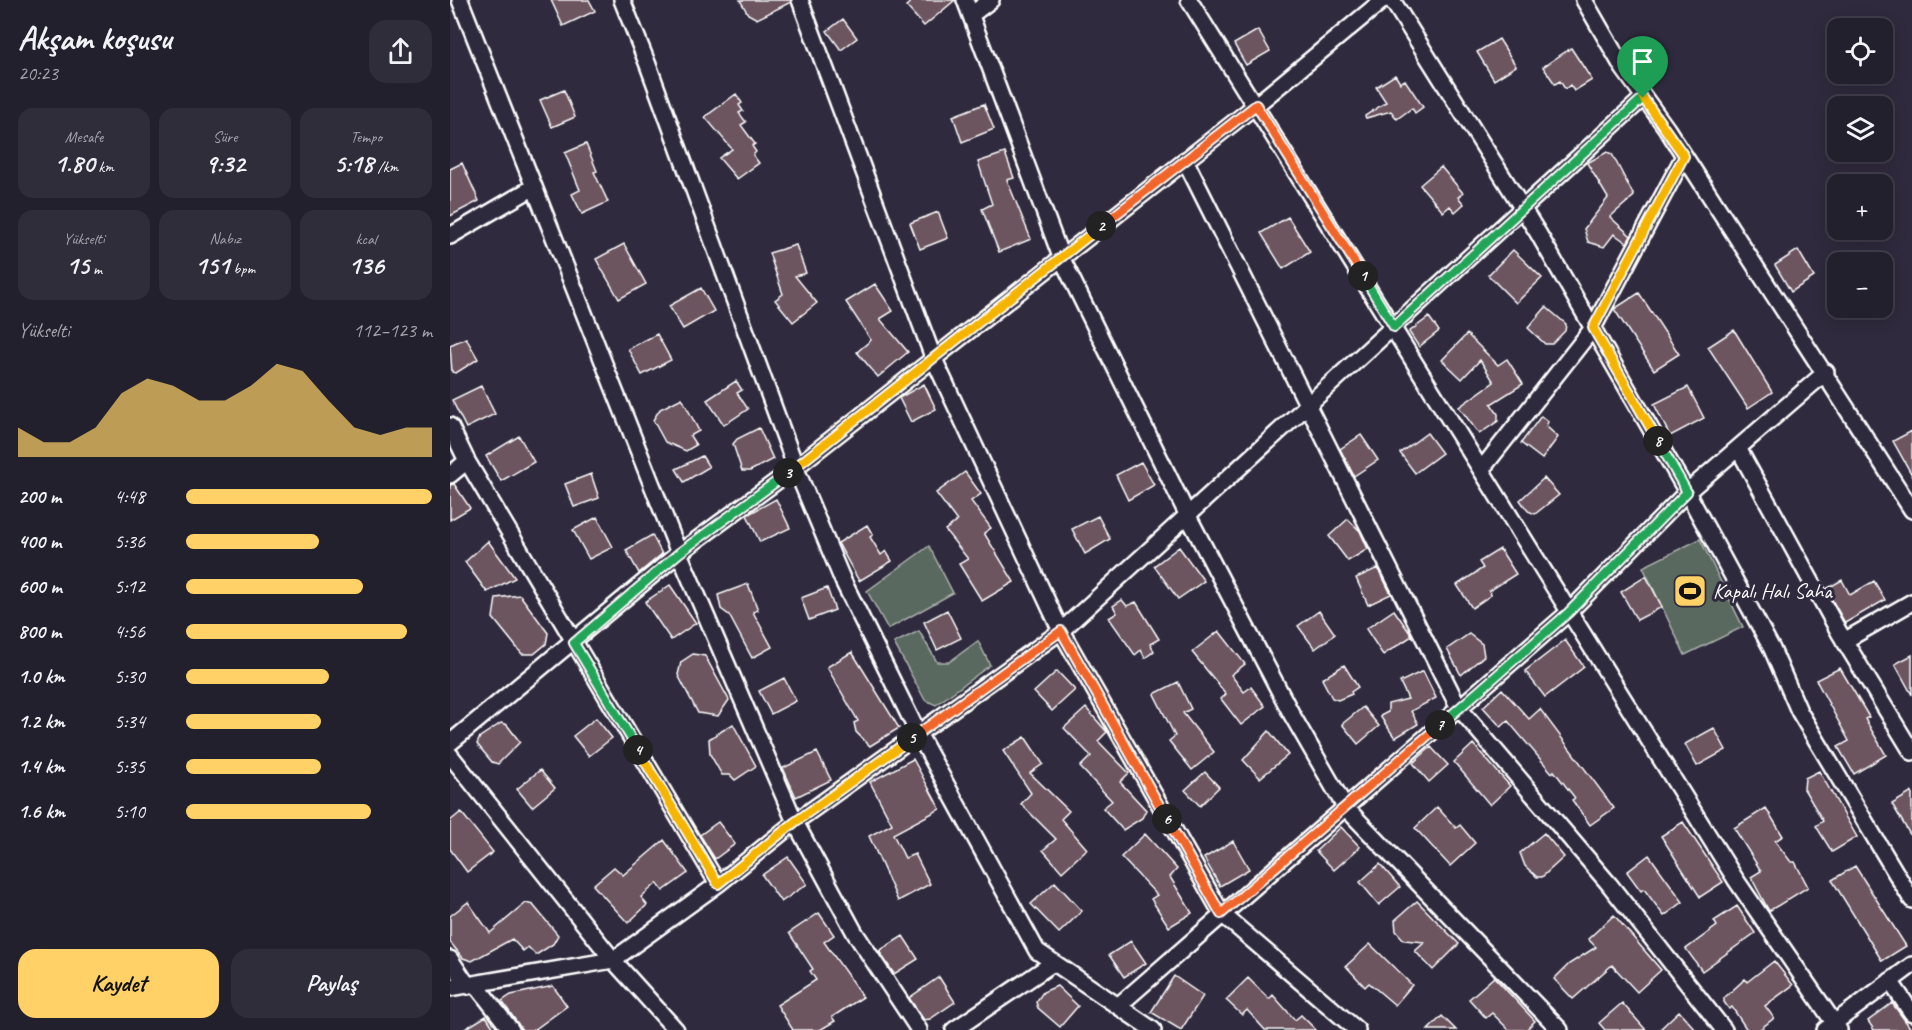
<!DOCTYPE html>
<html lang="tr">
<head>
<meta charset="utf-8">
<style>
	body { margin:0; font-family:Caveat,sans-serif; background:#2f2d3a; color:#f1f3f6; height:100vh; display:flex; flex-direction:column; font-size:22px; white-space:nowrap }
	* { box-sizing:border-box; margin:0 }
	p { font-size:20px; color:#a3a3aa }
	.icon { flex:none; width:33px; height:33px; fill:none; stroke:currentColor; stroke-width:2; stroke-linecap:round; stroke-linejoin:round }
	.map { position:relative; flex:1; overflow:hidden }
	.drawer { display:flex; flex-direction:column; background:#23202e; width:450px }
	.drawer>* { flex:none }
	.buttons { position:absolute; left:1377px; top:18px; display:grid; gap:12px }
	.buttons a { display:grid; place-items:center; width:66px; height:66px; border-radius:12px; background:#23202e; box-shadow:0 3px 15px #0003,0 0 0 2px #403e4a; font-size:30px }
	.pin { position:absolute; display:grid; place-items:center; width:51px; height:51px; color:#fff; margin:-62px -26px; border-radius:50% 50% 50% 0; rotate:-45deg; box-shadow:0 0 6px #0007 }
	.pin .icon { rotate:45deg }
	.km { position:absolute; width:30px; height:30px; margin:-15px; border-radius:50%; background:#222; color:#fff; font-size:16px; line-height:30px; text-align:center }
	.round { display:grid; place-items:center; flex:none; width:63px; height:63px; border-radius:18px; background:#2f2d3a }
	.summary { display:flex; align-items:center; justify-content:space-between; height:102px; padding:0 18px }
	h1 { font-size:33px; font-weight:700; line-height:45px }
	.stats { display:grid; grid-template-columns:repeat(3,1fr); gap:9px; height:102px; padding:6px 18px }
	.stats div { display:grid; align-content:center; border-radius:15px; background:#2f2d3a; text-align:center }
	.stats b { font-size:26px; font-weight:700 }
	.stats small { font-size:16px; font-weight:400 }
	.stats p { font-size:16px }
	.chart { height:168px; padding:12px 18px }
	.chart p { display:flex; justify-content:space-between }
	.chart svg { width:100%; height:108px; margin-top:6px; fill:#ffd166; opacity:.7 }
	.button { display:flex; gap:12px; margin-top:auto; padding:12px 18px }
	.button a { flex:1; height:69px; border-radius:18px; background:#ffd166; color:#111; font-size:24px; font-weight:700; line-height:69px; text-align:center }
	.button a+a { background:#2f2d3a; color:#f1f3f6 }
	ul { padding:0 18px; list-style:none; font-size:20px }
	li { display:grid; grid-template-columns:96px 72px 1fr; align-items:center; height:45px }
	li i { height:15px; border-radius:8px; background:#ffd166 }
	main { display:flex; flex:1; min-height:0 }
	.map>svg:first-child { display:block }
	.green { fill:#5a695f; stroke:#acb4af; stroke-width:1.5 }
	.building { fill:#6c545e; stroke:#fff; stroke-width:1.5 }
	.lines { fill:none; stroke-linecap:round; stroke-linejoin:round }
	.minor-casing { stroke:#fff; stroke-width:20 }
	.minor { stroke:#2f2a3d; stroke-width:15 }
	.split-1-casing { stroke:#fff; stroke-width:12 }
	.split-2-casing { stroke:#fff; stroke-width:12 }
	.split-3-casing { stroke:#fff; stroke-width:12 }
	.split-4-casing { stroke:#fff; stroke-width:12 }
	.split-5-casing { stroke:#fff; stroke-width:12 }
	.split-6-casing { stroke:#fff; stroke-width:12 }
	.split-7-casing { stroke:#fff; stroke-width:12 }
	.split-8-casing { stroke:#fff; stroke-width:12 }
	.split-9-casing { stroke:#fff; stroke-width:12 }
	.split-1 { stroke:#22a559; stroke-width:8 }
	.split-2 { stroke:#f0652b; stroke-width:8 }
	.split-3 { stroke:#f5b400; stroke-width:8 }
	.split-4 { stroke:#22a559; stroke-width:8 }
	.split-5 { stroke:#f5b400; stroke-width:8 }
	.split-6 { stroke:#f0652b; stroke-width:8 }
	.split-7 { stroke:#f0652b; stroke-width:8 }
	.split-8 { stroke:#22a559; stroke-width:8 }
	.split-9 { stroke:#f5b400; stroke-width:8 }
	.labels { text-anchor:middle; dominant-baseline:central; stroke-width:6; stroke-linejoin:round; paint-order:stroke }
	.poi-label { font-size:21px; fill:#fff; stroke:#2f2a3d; text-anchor:start }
</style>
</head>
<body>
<main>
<section class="drawer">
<div class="summary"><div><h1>Akşam koşusu</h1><p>20:23</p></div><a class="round"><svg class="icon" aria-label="share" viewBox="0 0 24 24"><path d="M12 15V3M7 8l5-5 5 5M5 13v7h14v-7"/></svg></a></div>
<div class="stats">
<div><p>Mesafe</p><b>1.80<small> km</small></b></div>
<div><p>Süre</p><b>9:32</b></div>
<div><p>Tempo</p><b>5:18<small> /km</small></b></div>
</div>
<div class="stats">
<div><p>Yükselti</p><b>15<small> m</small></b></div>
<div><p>Nabız</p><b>151<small> bpm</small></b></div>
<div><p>kcal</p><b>136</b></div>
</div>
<div class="chart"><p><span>Yükselti</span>112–123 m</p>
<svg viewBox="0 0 160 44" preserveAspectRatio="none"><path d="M0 44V32L10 38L20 38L30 32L40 18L50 12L60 15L70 21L80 21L90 15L100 6L110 9L120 21L130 32L140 35L150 32L160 32V44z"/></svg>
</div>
<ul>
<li><b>200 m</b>4:48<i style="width:100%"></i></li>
<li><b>400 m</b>5:36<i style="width:54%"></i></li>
<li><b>600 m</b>5:12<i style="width:72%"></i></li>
<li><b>800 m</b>4:56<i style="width:90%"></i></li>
<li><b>1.0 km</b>5:30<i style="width:58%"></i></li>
<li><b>1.2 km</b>5:34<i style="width:55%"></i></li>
<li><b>1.4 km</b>5:35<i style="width:55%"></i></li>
<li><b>1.6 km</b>5:10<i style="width:75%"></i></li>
</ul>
<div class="button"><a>Kaydet</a><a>Paylaş</a></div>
</section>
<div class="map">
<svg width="1462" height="1030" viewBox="0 0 1462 1030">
	<rect width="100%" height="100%" fill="#2f2a3d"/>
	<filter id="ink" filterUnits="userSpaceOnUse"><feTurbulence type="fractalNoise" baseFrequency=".0167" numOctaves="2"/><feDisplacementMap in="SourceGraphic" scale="12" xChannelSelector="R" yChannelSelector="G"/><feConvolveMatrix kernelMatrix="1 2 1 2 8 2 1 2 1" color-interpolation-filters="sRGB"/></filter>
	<g filter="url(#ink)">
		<!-- green -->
		<path class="green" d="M1250,539L1293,627L1235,655L1193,567Z
			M479,546L503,593L438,629L417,591Z
			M469,631L487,662H499L528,641L540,665L486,705L475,700L444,643Z"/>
		<!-- building -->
		<path class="building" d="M101,0H139L145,11L113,26Z
			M290,0H340L341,2L307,19L298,14Z
			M463,0H505L474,26L456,6Z
			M393,19L407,38L391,50L377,31Z
			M808,30L820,51L796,65L784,44Z
			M1049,39L1066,66L1044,80L1027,52Z
			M1121,48L1142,80L1124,91L1120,85L1115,89L1110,81L1105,84L1093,67Z
			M945,75L950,83L955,80L973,107L965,113L962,108L947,119L941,111L916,118L915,116L936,102L926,87Z
			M114,90L125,117L102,127L90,100Z
			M286,94L292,103L289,105L293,111L289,113L296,122L291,125L305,144L302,146L306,152L303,155L309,163L287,179L269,158L282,149L255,117Z
			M534,104L544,129L512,142L503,116Z
			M136,144L147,171L144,172L158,202L132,214L122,194L130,190L115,153Z
			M1157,152L1162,154L1184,196L1160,217L1181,236L1177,243L1164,234L1154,247L1138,242L1134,229L1158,198L1137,163Z
			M555,153L564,178L557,180L581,239L549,252L532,209L542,204L528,162Z
			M12,163L29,201L0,216V169Z
			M991,167L1013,193L1008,197L1014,204L1005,212L1000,206L993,212L970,185Z
			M488,212L498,238L470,249L460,223Z
			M838,217L860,252L833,269L811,233Z
			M174,244L196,284L169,299L146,259Z
			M346,245L356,273L345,276L367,303L343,322L325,300L333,294L319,253Z
			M1063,250L1092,278L1066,303L1038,275Z
			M1348,250L1364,277L1341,292L1325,265Z
			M425,284L443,311L430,319L458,352L428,377L407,352L421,340L396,302Z
			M251,288L264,311L233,329L219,306Z
			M1189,293L1229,354L1204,370L1164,309Z
			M1096,307L1116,324L1115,331L1102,344H1095L1078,328Z
			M979,317L989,331L969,347L959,332Z
			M1284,330L1322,392L1298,408L1258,347Z
			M207,334L221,360L192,375L178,349Z
			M1017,334L1048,365L1057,359L1073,384L1041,404L1048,414V421L1029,434L1009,407L1044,382L1030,360L1012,379L992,360Z
			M16,338L28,359L6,373L2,372L0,345Z
			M286,381L292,390L287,393L298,409L274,425L257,400Z
			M474,384L486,409L461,422L449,398Z
			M31,386L45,414L16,428L2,400Z
			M1238,387L1254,418L1220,436L1204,404Z
			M232,398L249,431L240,436L246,445L236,451L215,442L203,420L210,409Z
			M1091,416L1098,422L1096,426L1108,437L1092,459L1071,443Z
			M309,428L323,459L300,471H292L283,444L287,439Z
			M1462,431V475L1443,441Z
			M977,433L992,453L965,473L950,453Z
			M911,435L928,460L904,476L890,449Z
			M69,436L84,462L51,481L36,456Z
			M252,456L259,467L234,482L226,469Z
			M691,462L704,485L678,500L666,475Z
			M515,472L531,494L521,501L541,528L534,533L564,582L532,601L509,564L518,559L495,530L507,521L486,493Z
			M141,474L149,498L124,507L115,484Z
			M1094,478L1109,495L1085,514L1078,511L1070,500Z
			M4,484L20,508L0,520V485Z
			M326,499L340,528L310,542L297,515Z
			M648,516L660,539L635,554L622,529Z
			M147,517L163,547L139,559L123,530Z
			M898,519L910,531L918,549L898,561L879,536Z
			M417,525L423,535L420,537L431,555L436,551L442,561L409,581L388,543Z
			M202,535L212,554L189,573L176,550Z
			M38,541L65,578L37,592L15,562Z
			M729,547L754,581L728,599L704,566Z
			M1050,549L1066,574L1039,591L1041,595L1022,608L1007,585L1033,568L1029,562Z
			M928,568L941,594L918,605L906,578Z
			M1196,576L1212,607L1187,620L1171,592Z
			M1392,580L1400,595L1424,581L1435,600L1395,623L1376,589Z
			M298,584L308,610L303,612L322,647L302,658L279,615L271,609L268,595Z
			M220,585L246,623L221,640L195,602Z
			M377,588L385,610L359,620L351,598Z
			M70,595L98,633L96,644L84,654H72L43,618L46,598Z
			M672,600L677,606L686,602L709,639L700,644L704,651L695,658L691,650L685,655L659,618L667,613L663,606Z
			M497,610L511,638L487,650L474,622Z
			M944,610L962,636L933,655L916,629Z
			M869,611L885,634L865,649L848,626Z
			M769,631L795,664L781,675L794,692L801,687L815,706L791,725L771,699L776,694L742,652Z
			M1019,634L1032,644L1034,656L1011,675L997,649Z
			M1115,640L1134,667L1095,697L1075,671Z
			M402,652L449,728L420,746L406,732L404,723L408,721L377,667Z
			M243,654L255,656L279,700L268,716L248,713L228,675L231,662Z
			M1462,655V695L1445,664Z
			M894,665L908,687L901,692L902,694L888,700L882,698L872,679Z
			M1390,668L1419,717L1415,719L1436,755L1404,774L1388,747L1399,741L1366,680Z
			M607,671L625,690L602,711L584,692Z
			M973,671L986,698L961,711L968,724L945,738L930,716L938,712V704L958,699L950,682Z
			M334,678L346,701L321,714L309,691Z
			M728,682L741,709L733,713L764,752L742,770L719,741L725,736L704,694Z
			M1052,689L1079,719L1090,709L1164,808L1140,825L1122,800L1125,798L1104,771L1102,773L1058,721L1051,727L1033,707Z
			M913,707L929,726L908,744L892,724Z
			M636,708L657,732L648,741L679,773L670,782L696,810L692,818L673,830L653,808L662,801L630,767L641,756L614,728Z
			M146,718L162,738L139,756L123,736Z
			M51,723L57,725L70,742L48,764L42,762L27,744L30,737Z
			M283,724L306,766L285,780L280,775H272L260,754L259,739Z
			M1264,728L1276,750L1247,766L1235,744Z
			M819,731L838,755L810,778L793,760Z
			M575,737L593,764L580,773L619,811L611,819L637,849L612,872L593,850L606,839L571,804L581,793L553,751Z
			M1023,744L1060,786L1040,805L1004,762Z
			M981,747L998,765L979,782L963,763Z
			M367,752L381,780L346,797L333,768Z
			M463,759L490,809L443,834L455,858L465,854L480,884L448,901L419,836L442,824L420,782Z
			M90,770L105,788L82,807L67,789Z
			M1369,771L1407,837L1382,852L1366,826L1373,821L1354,789L1355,778Z
			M755,772L769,787L750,806L735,790Z
			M1462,792V838L1442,804Z
			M987,807L1006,828L1010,825L1025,843L1000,866L965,828Z
			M1316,808L1333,836L1325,841L1341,862H1345L1358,887L1319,911L1301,877L1311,871L1284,828Z
			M11,812L43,852L17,872L0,849V821Z
			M268,822L285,844L265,859L250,835Z
			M1233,822L1273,882L1250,897L1211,836Z
			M891,827L910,847L884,870L866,851Z
			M1094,833L1114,857L1092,877H1087L1075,866L1070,853Z
			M695,834L727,869L720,877L742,913L719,927L701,899L707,895L671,857Z
			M214,840L238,873L213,891L207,883L191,897L197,905L178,923L143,885L164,867L173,875Z
			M783,841L799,869L770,886L754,858Z
			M1199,855L1233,902L1214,916L1194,889L1191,891L1177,872Z
			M338,857L357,884L331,902L312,875Z
			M930,864L950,887L929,905L910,882Z
			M1405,866L1456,946L1432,961L1382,880Z
			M605,882L632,911L609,933L581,904Z
			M967,901L1009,944L983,970L965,951L975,942L954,940L946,931L945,920Z
			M18,902L40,933L76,903L83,905L108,935L103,944L86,955L78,947L73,951L62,939L22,961L13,958L0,942V916Z
			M1287,906L1305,933L1252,971L1236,949L1267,926L1264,921Z
			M369,913L384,935L374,942L413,997L382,1017L385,1021L370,1030H343L327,1005L366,980L360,971L363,969L339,933Z
			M1164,915L1211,970L1187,992L1162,965L1123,999L1104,979L1119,964L1146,947L1138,939Z
			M453,936L468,959L444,974L429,951Z
			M681,941L696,963L674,977L659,955Z
			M920,944L962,985L945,1005L919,983L915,987L896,966Z
			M1324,961L1343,985L1315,1006L1324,1018L1309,1030H1297L1282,1007L1279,1009L1274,1002V998L1295,979L1297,982Z
			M724,976L753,996L731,1030L701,1012Z
			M489,977L505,1002L480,1019L474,1020L459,998Z
			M1044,977L1085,1021L1076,1030H1059L1042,1013L1036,1018L1019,999Z
			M798,978L819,999L823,995L845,1020L851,1015L866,1030H815L797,1010L792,1015L776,1000Z
			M103,986L117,1006L84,1030H72L52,1001L61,995Z
			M607,986L628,1006L610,1027L588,1008L586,1002L593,992Z
			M1172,1003L1196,1030H1155L1149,1023Z
			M1442,1003L1462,1030H1424L1418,1021Z
			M1229,1011L1246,1030H1209Z
			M36,1016L45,1030H13Z
			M992,1016L1006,1030H978Z"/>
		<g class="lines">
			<!-- minor casing -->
			<g class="minor-casing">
				<path id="minor" d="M10,0L229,553L345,822L405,933L469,1030
					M172,0L198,65L349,476L393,581L468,733L587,951L703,1030
					M350,0L483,357L611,631L772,914L907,1030
					M515,0L611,257L738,516L842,715L895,807L1110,1030
					M739,0L1286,880L1389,1030
					M942,0L1088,233L1237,492L1322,649L1349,711L1462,900
					M1134,0L1173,68L1217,129L1462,510
					M521,15L541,0
					M735,160L1009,708L1159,884L1274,1030
					M0,236L84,187
					M0,426L17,461L268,884
					M1288,448L1389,632L1462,752
					M1031,470L1143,328L1234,156
					M0,475L17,461
					M1394,641L1462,602
					M0,743L229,553L346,467L806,105L933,0
					M0,755L163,960L226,1030
					M0,959L18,986
					M1440,981L1462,1013
					M26,985L61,1030
					M0,988L163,960L268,884L345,822L611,631L1193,98
					M668,1006L1118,613L1237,492L1376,372
					M504,1030L603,963
					M1375,1030L1462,965"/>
			</g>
			<!-- minor -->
			<use href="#minor" class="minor"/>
		</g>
	</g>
	<g class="lines" filter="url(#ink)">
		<!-- split-1 casing -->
		<g class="split-1-casing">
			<path id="split-1" d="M913,276L944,327L1193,98"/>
		</g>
		<!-- split-2 casing -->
		<g class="split-2-casing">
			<path id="split-2" d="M651,226L806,105L913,276"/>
		</g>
		<!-- split-3 casing -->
		<g class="split-3-casing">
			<path id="split-3" d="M338,473L651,226"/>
		</g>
		<!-- split-4 casing -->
		<g class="split-4-casing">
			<path id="split-4" d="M188,750L124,643L229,553L338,473"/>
		</g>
		<!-- split-5 casing -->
		<g class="split-5-casing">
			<path id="split-5" d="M188,750L268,884L345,822L462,738"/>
		</g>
		<!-- split-6 casing -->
		<g class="split-6-casing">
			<path id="split-6" d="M462,738L611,631L717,819"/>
		</g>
		<!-- split-7 casing -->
		<g class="split-7-casing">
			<path id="split-7" d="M717,819L771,914L990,725"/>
		</g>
		<!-- split-8 casing -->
		<g class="split-8-casing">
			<path id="split-8" d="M990,725L1118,613L1237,492L1208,441"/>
		</g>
		<!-- split-9 casing -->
		<g class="split-9-casing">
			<path id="split-9" d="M1193,98L1234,156L1143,328L1208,441"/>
		</g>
		<!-- split-1 -->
		<use href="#split-1" class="split-1"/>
		<!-- split-2 -->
		<use href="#split-2" class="split-2"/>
		<!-- split-3 -->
		<use href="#split-3" class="split-3"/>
		<!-- split-4 -->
		<use href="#split-4" class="split-4"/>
		<!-- split-5 -->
		<use href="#split-5" class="split-5"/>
		<!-- split-6 -->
		<use href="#split-6" class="split-6"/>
		<!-- split-7 -->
		<use href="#split-7" class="split-7"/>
		<!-- split-8 -->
		<use href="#split-8" class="split-8"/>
		<!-- split-9 -->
		<use href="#split-9" class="split-9"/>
	</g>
	<!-- icons -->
	<defs>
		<g id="stadium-square" transform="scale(1.725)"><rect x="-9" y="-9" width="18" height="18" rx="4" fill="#ffd166" stroke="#2f2a3d"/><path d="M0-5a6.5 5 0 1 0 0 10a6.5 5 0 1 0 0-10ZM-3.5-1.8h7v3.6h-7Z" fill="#111"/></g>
	</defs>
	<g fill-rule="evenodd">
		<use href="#stadium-square" x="1240" y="591"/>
	</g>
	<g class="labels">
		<!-- poi labels -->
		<g class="poi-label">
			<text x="1263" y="591">Kapalı Halı Saha</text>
		</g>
	</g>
</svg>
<div class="buttons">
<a><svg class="icon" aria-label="locate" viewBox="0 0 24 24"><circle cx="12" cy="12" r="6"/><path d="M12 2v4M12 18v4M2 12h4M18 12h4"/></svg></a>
<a><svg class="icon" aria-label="layers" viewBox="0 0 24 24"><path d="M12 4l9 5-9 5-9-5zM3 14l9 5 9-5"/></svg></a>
<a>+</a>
<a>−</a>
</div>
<div class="pin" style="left:1193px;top:98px;background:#1e9e55"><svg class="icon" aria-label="arrive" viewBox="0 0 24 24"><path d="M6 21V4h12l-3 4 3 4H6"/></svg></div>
<b class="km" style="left:913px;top:276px">1</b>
<b class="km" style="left:651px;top:226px">2</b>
<b class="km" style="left:338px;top:473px">3</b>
<b class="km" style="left:188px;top:750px">4</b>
<b class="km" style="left:462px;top:738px">5</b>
<b class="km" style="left:717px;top:819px">6</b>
<b class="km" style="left:990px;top:725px">7</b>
<b class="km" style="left:1208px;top:441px">8</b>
</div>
</main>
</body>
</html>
